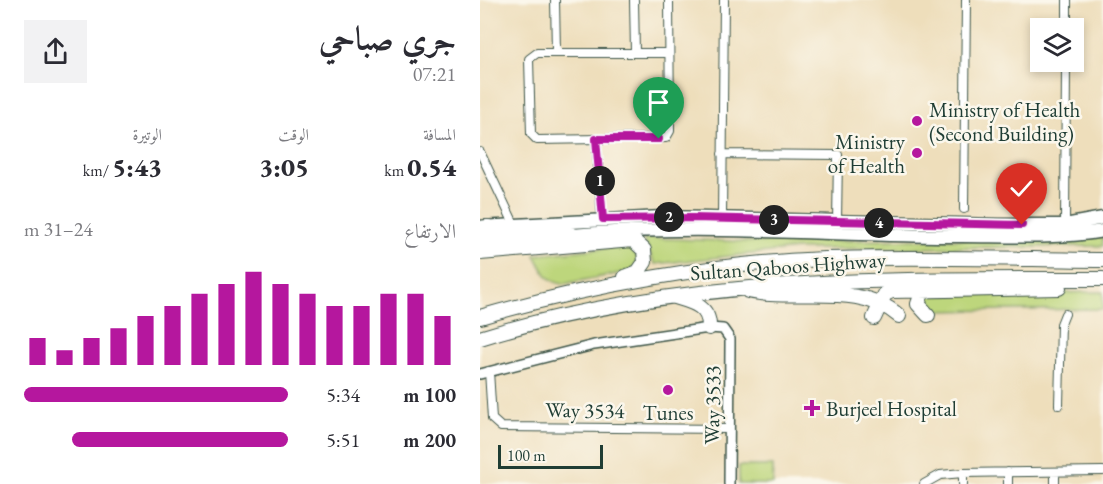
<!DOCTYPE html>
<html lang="ar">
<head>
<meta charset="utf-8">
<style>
	body { margin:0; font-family:"EB Garamond",Amiri,serif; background:#f2f2f3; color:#2b2b33; direction:rtl; height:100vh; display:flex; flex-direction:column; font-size:22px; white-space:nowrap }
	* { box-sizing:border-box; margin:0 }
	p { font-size:20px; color:#7c7c81 }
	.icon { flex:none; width:33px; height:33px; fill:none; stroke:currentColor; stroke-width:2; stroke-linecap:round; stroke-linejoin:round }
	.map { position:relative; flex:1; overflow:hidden; direction:ltr }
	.side { display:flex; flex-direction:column; background:#fff; width:480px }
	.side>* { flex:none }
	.controls { position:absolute; left:550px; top:18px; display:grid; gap:12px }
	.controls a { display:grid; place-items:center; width:54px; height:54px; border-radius:0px; background:#fff; box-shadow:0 3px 9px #0003; font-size:30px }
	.scale { position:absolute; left:18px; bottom:15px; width:105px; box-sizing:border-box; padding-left:6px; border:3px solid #1f3d34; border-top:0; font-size:16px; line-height:21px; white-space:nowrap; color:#1f3d34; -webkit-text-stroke:4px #fbf7ec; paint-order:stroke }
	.pin { position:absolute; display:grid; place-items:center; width:51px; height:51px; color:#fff; margin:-62px -26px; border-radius:50% 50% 50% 0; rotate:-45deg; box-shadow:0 0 6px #0007 }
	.pin .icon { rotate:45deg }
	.km { position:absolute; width:30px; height:30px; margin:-15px; border-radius:50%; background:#222; color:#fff; font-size:16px; line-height:30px; text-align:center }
	.round { display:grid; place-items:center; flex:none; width:63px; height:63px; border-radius:0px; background:#f2f2f3 }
	.summary { display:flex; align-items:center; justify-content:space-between; height:102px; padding:0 24px }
	h1 { font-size:33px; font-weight:800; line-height:45px }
	.stats { display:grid; grid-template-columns:repeat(3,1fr); gap:9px; height:102px; padding:6px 24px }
	.stats div { display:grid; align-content:center }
	.stats b { font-size:26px; font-weight:800 }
	.stats small { font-size:16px; font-weight:400 }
	.stats p { font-size:16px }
	.chart { height:168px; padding:12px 24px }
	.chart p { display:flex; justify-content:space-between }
	.chart svg { width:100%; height:108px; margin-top:6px; stroke:#b5179e; stroke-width:6 }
	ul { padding:0 24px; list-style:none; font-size:20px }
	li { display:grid; grid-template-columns:96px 72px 1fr; align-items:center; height:45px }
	li i { height:15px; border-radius:8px; background:#b5179e }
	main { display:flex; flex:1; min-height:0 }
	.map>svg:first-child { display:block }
	.green { fill:#bdd67b; stroke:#6e8a58; stroke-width:1.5 }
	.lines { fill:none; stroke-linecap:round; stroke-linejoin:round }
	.minor-casing { stroke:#3e5548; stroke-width:10 }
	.tertiary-casing { stroke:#3e5548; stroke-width:12 }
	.primary-casing { stroke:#3e5548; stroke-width:15 }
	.trunk-casing { stroke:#3e5548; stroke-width:16 }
	.minor { stroke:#fff; stroke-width:8 }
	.tertiary { stroke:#fff; stroke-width:9 }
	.primary { stroke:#fff; stroke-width:12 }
	.trunk { stroke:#fff; stroke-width:14 }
	.route-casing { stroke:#fff; stroke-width:12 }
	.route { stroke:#b5179e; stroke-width:8 }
	.poi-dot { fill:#b5179e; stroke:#fbf7ec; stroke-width:2 }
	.labels { text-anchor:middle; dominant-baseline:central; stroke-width:5; stroke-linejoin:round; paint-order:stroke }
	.poi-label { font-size:21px; fill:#1f3d34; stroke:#fbf7ec; text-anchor:start }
	.street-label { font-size:21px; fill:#1f3d34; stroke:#fbf7ec }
</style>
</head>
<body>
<main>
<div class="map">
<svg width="623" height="484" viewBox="0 0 623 484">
	<rect width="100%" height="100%" fill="#fbf7ec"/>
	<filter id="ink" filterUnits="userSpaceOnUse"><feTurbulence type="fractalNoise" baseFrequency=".0167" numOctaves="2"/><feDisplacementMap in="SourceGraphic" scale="12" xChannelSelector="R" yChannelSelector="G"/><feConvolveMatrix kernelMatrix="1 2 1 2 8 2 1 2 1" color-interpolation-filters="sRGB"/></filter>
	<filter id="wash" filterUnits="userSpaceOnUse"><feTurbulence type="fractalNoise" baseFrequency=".008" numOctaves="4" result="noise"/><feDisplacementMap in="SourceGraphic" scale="24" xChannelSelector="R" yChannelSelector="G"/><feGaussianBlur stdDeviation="1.35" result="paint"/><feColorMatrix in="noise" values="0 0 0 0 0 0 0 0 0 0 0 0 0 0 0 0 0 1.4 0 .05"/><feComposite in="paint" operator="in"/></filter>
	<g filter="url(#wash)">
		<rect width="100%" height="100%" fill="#eedebb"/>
		<!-- green -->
		<path class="green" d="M623,237V246L317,249L175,264L163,238L275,242Z
			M137,247L152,248L158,260L152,271L83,284C66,282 63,269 55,255Z
			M623,292V309L449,311L443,298L449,295Z
			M259,466H293V484H259Z"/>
	</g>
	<g filter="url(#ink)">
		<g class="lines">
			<!-- minor casing -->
			<g class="minor-casing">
				<path id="minor" d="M75,0L76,52
					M154,0L155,53
					M189,0L190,131L186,138L57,140L51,134L49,59L57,53H189
					M587,28V0
					M116,139L122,219
					M0,152L35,226
					M242,154L358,155L357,222
					M484,209L486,0
					M242,219L244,0
					M585,225L586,62
					M9,371L12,419L21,427L249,429
					M579,405L581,324L585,314
					M575,472V484
					M444,484L460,475L483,473L623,471
					M483,484V473
					M528,484V472"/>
			</g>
			<!-- tertiary casing -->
			<g class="tertiary-casing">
				<path id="tertiary" d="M0,374L114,345L229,328L243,329L250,339V345L249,484"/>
			</g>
			<!-- primary casing -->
			<g class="primary-casing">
				<path id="primary" d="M0,227L182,217L519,225H585L623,218
					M84,236C216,222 349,236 482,236C528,236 577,239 623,231"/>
			</g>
			<!-- trunk casing -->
			<g class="trunk-casing">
				<path id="trunk" d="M0,228L8,227
					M0,240L76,233L93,235
					M0,253L153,240L164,250L165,262L158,272L145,277
					M268,291C316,302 380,281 419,316
					M195,297C212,302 230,306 229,328
					M448,315L438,304L442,293L451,290
					M0,317C106,286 235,263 345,259C438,256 530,259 623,260
					M394,318L405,294L412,291L579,288
					M0,338C202,275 413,279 623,279"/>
			</g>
			<!-- minor -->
			<use href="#minor" class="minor"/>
			<!-- tertiary -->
			<use href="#tertiary" class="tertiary"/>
			<!-- primary -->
			<use href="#primary" class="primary"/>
			<!-- trunk -->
			<use href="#trunk" class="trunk"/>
		</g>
	</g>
	<g class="lines" filter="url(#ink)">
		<!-- route casing -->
		<g class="route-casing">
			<path id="route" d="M179,139H116L123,219L212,218L542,225"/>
		</g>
		<!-- route -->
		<use href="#route" class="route"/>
	</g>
	<!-- markers -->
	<g class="poi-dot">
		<circle cx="437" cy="121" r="6"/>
		<circle cx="437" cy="153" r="6"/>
		<circle cx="188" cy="390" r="6"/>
		<path d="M329 399h6v6h6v6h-6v6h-6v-6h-6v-6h6z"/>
	</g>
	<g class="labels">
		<!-- poi labels -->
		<g class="poi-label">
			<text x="449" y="109">Ministry of Health<tspan x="449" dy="24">(Second Building)</tspan></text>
			<text x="425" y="141" text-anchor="end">Ministry<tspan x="425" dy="24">of Health</tspan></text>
			<text x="346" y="408">Burjeel Hospital</text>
			<text x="188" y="412" text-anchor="middle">Tunes</text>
		</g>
		<!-- street labels -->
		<g class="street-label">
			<text transform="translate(308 266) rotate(-4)">Sultan Qaboos Highway</text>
			<text transform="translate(232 405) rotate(-89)">Way 3533</text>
			<text transform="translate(105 410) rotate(1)">Way 3534</text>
		</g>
	</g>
</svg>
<div class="controls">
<a><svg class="icon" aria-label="layers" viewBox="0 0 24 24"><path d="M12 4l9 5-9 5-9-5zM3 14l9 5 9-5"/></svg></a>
</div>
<div class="scale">100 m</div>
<div class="pin" style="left:179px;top:139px;background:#1e9e55"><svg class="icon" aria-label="arrive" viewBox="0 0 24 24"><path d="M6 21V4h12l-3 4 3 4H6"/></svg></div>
<div class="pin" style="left:542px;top:225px;background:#d93025"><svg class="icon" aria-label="check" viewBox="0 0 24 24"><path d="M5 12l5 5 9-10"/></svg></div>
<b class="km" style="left:120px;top:181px">1</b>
<b class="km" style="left:189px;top:217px">2</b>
<b class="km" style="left:294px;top:220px">3</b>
<b class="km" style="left:399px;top:223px">4</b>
</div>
<section class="side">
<div class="summary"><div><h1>جري صباحي</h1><p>07:21</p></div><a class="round"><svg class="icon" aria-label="share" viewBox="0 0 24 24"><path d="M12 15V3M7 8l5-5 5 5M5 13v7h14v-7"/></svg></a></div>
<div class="stats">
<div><p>المسافة</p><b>0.54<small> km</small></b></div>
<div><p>الوقت</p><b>3:05</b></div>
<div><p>الوتيرة</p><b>5:43<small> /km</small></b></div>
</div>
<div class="chart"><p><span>الارتفاع</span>24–31 m</p>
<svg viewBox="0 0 160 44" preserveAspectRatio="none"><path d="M5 44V33M15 44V38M25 44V33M35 44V29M45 44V24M55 44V20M65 44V15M75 44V11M85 44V6M95 44V11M105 44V15M115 44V20M125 44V20M135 44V15M145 44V15M155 44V24"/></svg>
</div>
<ul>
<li><b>100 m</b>5:34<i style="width:100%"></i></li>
<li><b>200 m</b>5:51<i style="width:82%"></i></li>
</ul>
</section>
</main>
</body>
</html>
